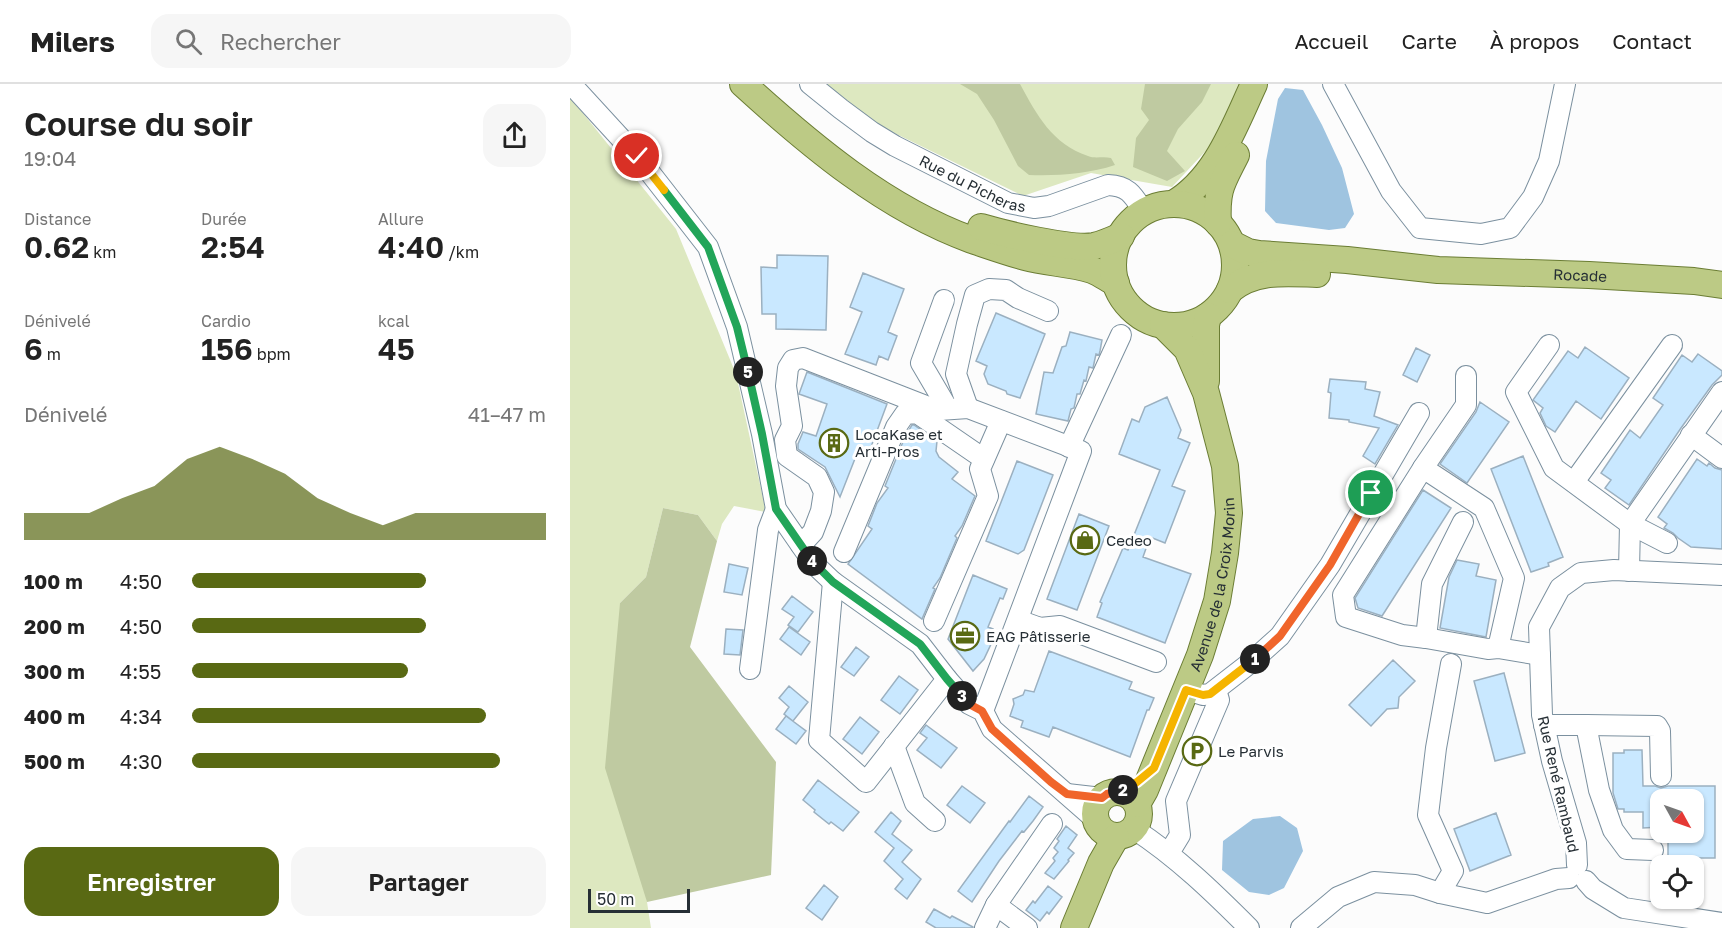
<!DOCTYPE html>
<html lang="fr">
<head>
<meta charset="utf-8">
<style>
	body { margin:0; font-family:"Golos Text",sans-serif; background:#f6f6f6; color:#222; height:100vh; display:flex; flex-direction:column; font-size:22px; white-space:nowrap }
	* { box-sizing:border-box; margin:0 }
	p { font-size:20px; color:#767676 }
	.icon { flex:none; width:33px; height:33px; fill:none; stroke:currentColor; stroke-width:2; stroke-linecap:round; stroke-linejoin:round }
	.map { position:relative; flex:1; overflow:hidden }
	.sheet { display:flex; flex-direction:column; background:#fff; width:570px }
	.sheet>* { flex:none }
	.needle { width:39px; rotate:130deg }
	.tools { position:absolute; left:1080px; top:705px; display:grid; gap:12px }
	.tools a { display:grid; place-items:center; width:54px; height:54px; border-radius:12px; background:#fff; box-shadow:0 2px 4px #0004; font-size:30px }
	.scale { position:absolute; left:18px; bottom:15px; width:102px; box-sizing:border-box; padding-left:6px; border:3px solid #262f35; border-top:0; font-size:16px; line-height:21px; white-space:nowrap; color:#262f35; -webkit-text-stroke:4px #fff; paint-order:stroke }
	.pin { position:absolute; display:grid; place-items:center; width:51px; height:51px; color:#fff; margin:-26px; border:3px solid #fff; border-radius:50%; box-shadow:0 2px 6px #0007 }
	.km { position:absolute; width:30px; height:30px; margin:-15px; border-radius:50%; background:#222; color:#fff; font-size:16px; line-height:30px; text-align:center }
	.round { display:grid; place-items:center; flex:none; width:63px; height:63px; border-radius:18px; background:#f6f6f6 }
	.head { display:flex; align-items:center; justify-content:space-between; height:102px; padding:0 24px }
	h1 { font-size:33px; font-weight:600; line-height:45px }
	.metrics { display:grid; grid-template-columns:repeat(3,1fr); gap:9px; height:102px; padding:6px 24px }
	.metrics div { display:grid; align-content:center }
	.metrics b { font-size:30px; font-weight:600 }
	.metrics small { font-size:16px; font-weight:400 }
	.metrics p { font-size:16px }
	.chart { height:168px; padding:12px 24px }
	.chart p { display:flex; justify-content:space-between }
	.chart svg { width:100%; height:108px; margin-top:6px; fill:#596913; opacity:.7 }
	.primary-button { display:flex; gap:12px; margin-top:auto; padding:12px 24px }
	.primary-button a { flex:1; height:69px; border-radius:18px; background:#596913; color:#fff; font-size:24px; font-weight:600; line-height:69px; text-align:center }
	.primary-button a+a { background:#f6f6f6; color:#222 }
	ul { padding:0 24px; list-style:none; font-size:20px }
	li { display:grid; grid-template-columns:96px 72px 1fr; align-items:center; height:45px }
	li i { height:15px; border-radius:8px; background:#596913 }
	header { display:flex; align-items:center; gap:36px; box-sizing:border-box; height:84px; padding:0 30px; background:#fff; border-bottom:2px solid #e0e0e0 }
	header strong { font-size:28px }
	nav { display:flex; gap:33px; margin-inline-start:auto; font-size:21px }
	.search { width:420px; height:54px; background:#f6f6f6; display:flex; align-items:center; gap:15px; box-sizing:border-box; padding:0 21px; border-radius:18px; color:#767676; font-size:22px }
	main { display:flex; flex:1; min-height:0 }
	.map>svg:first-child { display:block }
	.green { fill:#dde8c0 }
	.forest { fill:#bfcaa1 }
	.water { fill:#9fc4e0 }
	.building { fill:#c9e8ff; stroke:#9bb0c0; stroke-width:1.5 }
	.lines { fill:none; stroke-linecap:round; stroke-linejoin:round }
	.minor-casing { stroke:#7b909f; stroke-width:22 }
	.major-casing { stroke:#6b7d34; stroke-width:28 }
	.minor { stroke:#fff; stroke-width:20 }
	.major { stroke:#bcca85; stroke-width:26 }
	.split-1-casing { stroke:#fff; stroke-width:12 }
	.split-2-casing { stroke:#fff; stroke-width:12 }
	.split-3-casing { stroke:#fff; stroke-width:12 }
	.split-4-casing { stroke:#fff; stroke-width:12 }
	.split-5-casing { stroke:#fff; stroke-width:12 }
	.split-6-casing { stroke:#fff; stroke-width:12 }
	.split-7-casing { stroke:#fff; stroke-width:12 }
	.split-1 { stroke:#f0652b; stroke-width:8 }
	.split-2 { stroke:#f5b400; stroke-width:8 }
	.split-3 { stroke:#f0652b; stroke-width:8 }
	.split-4 { stroke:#22a559; stroke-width:8 }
	.split-5 { stroke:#22a559; stroke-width:8 }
	.split-6 { stroke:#22a559; stroke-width:8 }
	.split-7 { stroke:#f5b400; stroke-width:8 }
	.labels { text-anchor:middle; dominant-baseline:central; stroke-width:6; stroke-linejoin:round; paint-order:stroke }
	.street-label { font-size:15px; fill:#262f35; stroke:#fff }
	.poi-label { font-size:15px; fill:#262f35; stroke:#fff; text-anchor:start }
</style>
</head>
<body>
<header>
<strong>Milers</strong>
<div class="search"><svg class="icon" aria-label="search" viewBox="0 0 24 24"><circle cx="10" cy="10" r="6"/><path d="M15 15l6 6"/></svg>Rechercher</div>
<nav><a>Accueil</a><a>Carte</a><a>À propos</a><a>Contact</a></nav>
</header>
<main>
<section class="sheet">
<div class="head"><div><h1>Course du soir</h1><p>19:04</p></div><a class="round"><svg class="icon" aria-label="share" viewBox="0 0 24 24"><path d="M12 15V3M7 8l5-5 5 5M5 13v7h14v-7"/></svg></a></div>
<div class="metrics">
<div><p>Distance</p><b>0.62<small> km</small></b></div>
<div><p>Durée</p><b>2:54</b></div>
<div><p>Allure</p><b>4:40<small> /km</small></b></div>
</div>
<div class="metrics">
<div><p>Dénivelé</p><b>6<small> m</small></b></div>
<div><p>Cardio</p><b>156<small> bpm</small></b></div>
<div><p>kcal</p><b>45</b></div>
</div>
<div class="chart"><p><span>Dénivelé</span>41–47 m</p>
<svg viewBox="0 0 160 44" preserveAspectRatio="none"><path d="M0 44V33L10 33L20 33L30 27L40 22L50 11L60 6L70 11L80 17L90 27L100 33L110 38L120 33L130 33L140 33L150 33L160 33V44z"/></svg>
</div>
<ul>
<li><b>100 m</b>4:50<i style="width:66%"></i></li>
<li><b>200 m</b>4:50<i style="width:66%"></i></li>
<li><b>300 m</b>4:55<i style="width:61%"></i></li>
<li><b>400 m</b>4:34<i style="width:83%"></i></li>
<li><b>500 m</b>4:30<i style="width:87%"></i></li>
</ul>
<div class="primary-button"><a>Enregistrer</a><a>Partager</a></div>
</section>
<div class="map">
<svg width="1152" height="844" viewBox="0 0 1152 844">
	<rect width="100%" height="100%" fill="#fcfcfc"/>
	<!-- green -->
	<path class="green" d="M256,0H670L644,58L602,103L521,89L453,112L310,42Z
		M0,13L106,145L166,290L196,428L164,422L152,440L147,457L128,431L93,424L76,493L50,519L77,818L81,844H0Z"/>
	<!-- forest -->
	<path class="forest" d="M390,0H450C467,31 482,60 518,72C525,75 533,72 541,74L545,81C518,90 487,92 459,91L448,82L424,36L407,10Z
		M575,0H641L632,18L608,45L597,67L615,87L597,97L563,83L566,54L579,36L571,25Z
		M93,424L128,431L147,457L120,563L206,678L201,791L77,818L35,684L50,519L76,493Z"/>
	<!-- water -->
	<path class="water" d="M715,4L733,6L752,41L772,84L784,130L775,144L759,146L706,139L695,127L696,77L708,15Z
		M710,732L727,744L733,767L714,804L699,811L679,808L652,786L653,757L683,735Z"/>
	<!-- building -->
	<path class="building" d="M207,171L258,172L256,246L206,245V230H192L191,183L207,184Z
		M293,189L334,205L318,248L327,252L318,276L309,272L306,281L275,270L292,228L280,223Z
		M426,229L475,250L450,314L437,310L436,307L418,300L414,290L417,282L406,277Z
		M500,248L532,256L530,267L529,271L526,270L523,284L519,283L516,297L514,296L510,310H507L504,324L501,325L498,337L466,330L474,288L483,289L492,263L496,262Z
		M1015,263L1059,294L1031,335L1006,317L985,348L976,342L970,329L973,324L963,316L998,267L1008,274Z
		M846,264L860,271L847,298L833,291Z
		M1128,270L1152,287V291L1142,301L1111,344L1059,421L1035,404L1041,396L1031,389L1060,346L1070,354L1093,321L1083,314L1112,271L1122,278Z
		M237,288L317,320L298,371L288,367L270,413L255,383L228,365V360L233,348L246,352L257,320L229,310Z
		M760,295L796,298L795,305L810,308L804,332L828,341L805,380L793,372L809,344L779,338V336L759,334L761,309L758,308Z
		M597,313L611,346L608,354L620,359L602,402L615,407L595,459L580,453L573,473L621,490L595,559L527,533L532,519L530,518L553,464L558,466L590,386L549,370L562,335L569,338L575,323Z
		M910,318L939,338L897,399L870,380L906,328Z
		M342,341H344L367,357L366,367L369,373L388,388L382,395L405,412L392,442L385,452L387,454L370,494L363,504L365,505L352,535L278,480L302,445L298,442L307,419L318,404L315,402L326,375L330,368L329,367L337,349Z
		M953,372L993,473L978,479L979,482L961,488L921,385Z
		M1127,375L1137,382L1139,379L1145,384L1152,386V465L1121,463L1108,454L1103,449L1094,444L1097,440L1088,433Z
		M447,377L483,391L454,466L448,470L416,457Z
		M853,406L881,424L812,532L788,524L785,514Z
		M509,430L539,442L507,526L477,515Z
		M887,476L909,480L906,492L926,496L916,553L870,544L879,493Z
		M159,480L178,484L172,511L154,508Z
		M403,491L437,505L433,515L430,514L418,543L423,545L418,556L422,558L414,575L403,587L378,555Z
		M222,512L243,528L228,548L218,541L224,533L212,525Z
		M219,543L240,558L231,571L210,555Z
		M156,545L173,546L170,571L154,570Z
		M286,563L299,573L284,592L271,583Z
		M479,567L562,598L559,605L584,614L579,626H577L560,673L483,643L479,653L451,643L453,637L440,632L444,620L443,615L453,611L455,606L464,608Z
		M823,576L845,597L829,613L828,624L817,625L801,642L779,621Z
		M934,589L955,669L925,677L904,597Z
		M329,592L348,606L330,630L311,616Z
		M219,602L238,618L223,637L214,630L219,623L209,614Z
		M216,632L236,647L226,660L206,645Z
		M290,633L309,648L292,670L273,655Z
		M356,641L387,664L371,684L347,666L357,654L350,649Z
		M1054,666H1072L1073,702H1085L1091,704L1098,702H1145V774H1098V748H1124V716H1090V743L1073,744V728H1054V725H1048L1043,709V669H1054Z
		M248,696L289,728L273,747L261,738L259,740L244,728L245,726L233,716Z
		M392,702L415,719L400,739L377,721Z
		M459,712L473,723L463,737L454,748L452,747L429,777L402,818L388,807L439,737L440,738Z
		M321,728L331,737L322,750L342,766L332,778L351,795L337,815L325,805L333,795L314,777L324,764L305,748Z
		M926,729L941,771L900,787L884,745Z
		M496,742L507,751L498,764L504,769L498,776L499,777L484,795L475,789L485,777L483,774L488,768L484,764L489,757L487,755Z
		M254,801L268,813L252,836L236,824Z
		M478,802L492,813L479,830L477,828L470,837L456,826L463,817L465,819Z
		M364,825L380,834L382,832L403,843V844H366L356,838Z"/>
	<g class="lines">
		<!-- minor casing -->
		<g class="minor-casing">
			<g id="minor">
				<path d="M1,0L67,72L138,163L167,243L192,350L206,425L244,480L263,498L350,560L377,595L399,620L413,627L422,645L526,736"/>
				<path id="s1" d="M240,0L271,25L302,48L325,62L438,119L464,124L479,122L538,101C559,102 563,111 574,128"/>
				<path d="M763,0L821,107L850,144L911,150L940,144L963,113L979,77L995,0"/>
				<path d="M374,216L351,279L378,325"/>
				<path d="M979,261L946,308L984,384L1060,440L1097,459"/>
				<path d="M398,324L386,290L397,240L405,211L419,205L436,206L448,214L478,227"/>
				<path d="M1121,351L1152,374"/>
				<path d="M499,363L551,251"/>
				<path d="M853,384L896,321V292"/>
				<path d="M1004,398L1102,261"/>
				<path d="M231,461L243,448L251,427L254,408L247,393L217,372L215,356L222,342L216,302L218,284L223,276L233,274L356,322L369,326L398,324L511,367L413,627"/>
				<path d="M274,468L326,343L335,330L347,329L414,375"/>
				<path d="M1059,487L1060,440L1152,308"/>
				<path d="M263,498L249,656L296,698L377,595"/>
				<path d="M448,536L470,544L490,542L586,578"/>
				<path d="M364,537L418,412L410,385L431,337"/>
				<path d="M856,554L862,500L893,438"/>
				<path d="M928,564L944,494L914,424L853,384L773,511L776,533L832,551L856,554L918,565L928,564L970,571"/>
				<path d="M180,585L198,446L206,425"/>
				<path d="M617,606L633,611L640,610L680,579L710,552L760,481L849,329"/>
				<path d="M974,641H1016L1029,706L1043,746L1057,765L1083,766"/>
				<path d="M1016,641L1087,642L1090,647L1091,692"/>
				<path d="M324,662L345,719L365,737"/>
				<path d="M497,710L532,714"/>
				<path d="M564,745C607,773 643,808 679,844"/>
				<path d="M599,769L610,751L606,717L649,616L646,606"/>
				<path d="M1007,781L1006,759L982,677L972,631L969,543L990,504L1011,489L1044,486L1152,491"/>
				<path d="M1016,797L1023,805L1054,824L1152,839"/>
				<path d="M870,809L883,787L858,731L866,664L881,580"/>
				<path d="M426,821L457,844"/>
				<path d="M415,844L426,821L482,740"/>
				<path d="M731,844L768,813L804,798L845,801L870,809L917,819L986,795L999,794"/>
			</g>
		</g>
		<!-- major casing -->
		<g class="major-casing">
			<g id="major">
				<path d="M173,0C240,61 316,125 402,156C420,162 437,168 455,173C477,179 500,179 522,186C530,189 538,195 546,199"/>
				<path d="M603,120C646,95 664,43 684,0"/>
				<circle cx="604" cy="181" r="61"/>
				<path d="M648,139C646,105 652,99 666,71"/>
				<path d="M411,143C435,150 501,166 524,162C533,160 542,156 551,152"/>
				<path id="s2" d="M662,160L678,168L689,170L777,176L868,186L1019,191L1124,197L1152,201"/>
				<path d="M660,206C685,185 717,189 747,190"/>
				<path d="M636,297V241L638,232"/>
				<circle cx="547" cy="730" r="22"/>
				<path id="s3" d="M567,720L575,706L630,571L647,517L655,469L659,429L655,382L636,309L617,265L593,241"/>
				<path d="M504,844L531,779L546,753"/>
			</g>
		</g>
		<!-- minor -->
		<use href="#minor" class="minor"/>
		<!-- major -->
		<use href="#major" class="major"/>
	</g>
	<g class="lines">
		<!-- split-1 casing -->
		<g class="split-1-casing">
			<path id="split-1" d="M685,575L710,552L760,481L801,409"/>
		</g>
		<!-- split-2 casing -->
		<g class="split-2-casing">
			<path id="split-2" d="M553,706L567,698L584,684L616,606L633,611L640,610L685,575"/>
		</g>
		<!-- split-3 casing -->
		<g class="split-3-casing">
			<path id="split-3" d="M392,612L399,620L412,627L422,645L481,698L497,710L532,714L537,710L553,706"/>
		</g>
		<!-- split-4 casing -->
		<g class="split-4-casing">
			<path id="split-4" d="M242,477L263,498L350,560L377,595L392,612"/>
		</g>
		<!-- split-5 casing -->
		<g class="split-5-casing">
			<path id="split-5" d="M178,288L192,350L206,425L242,477"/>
		</g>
		<!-- split-6 casing -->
		<g class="split-6-casing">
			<path id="split-6" d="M94,106L138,163L167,243L178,288"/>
		</g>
		<!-- split-7 casing -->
		<g class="split-7-casing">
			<path id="split-7" d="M67,72L94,106"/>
		</g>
		<!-- split-1 -->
		<use href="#split-1" class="split-1"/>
		<!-- split-2 -->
		<use href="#split-2" class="split-2"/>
		<!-- split-3 -->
		<use href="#split-3" class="split-3"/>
		<!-- split-4 -->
		<use href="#split-4" class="split-4"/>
		<!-- split-5 -->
		<use href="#split-5" class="split-5"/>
		<!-- split-6 -->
		<use href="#split-6" class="split-6"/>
		<!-- split-7 -->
		<use href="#split-7" class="split-7"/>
	</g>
	<!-- icons -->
	<defs>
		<g id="building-ring" transform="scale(1.5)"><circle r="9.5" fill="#fff" stroke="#596913" stroke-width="1.5"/><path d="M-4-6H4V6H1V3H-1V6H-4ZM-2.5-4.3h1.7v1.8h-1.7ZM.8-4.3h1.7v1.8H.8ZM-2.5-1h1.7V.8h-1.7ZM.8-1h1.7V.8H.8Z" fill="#596913"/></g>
		<g id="shop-ring" transform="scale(1.5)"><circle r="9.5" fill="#fff" stroke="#596913" stroke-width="1.5"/><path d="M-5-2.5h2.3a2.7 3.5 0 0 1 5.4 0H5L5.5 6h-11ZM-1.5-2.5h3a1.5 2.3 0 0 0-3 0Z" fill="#596913"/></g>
		<g id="office-ring" transform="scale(1.5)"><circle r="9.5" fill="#fff" stroke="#596913" stroke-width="1.5"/><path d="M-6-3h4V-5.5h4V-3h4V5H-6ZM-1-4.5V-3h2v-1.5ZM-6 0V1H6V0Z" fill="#596913"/></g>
		<g id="parking-ring" transform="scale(1.5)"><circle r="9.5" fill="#fff" stroke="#596913" stroke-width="1.5"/><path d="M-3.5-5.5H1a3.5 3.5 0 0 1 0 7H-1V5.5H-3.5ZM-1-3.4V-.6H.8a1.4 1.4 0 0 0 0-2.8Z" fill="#596913"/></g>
	</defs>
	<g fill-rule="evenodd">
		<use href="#building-ring" x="264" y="359"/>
		<use href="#shop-ring" x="515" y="456"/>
		<use href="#office-ring" x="395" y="552"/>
		<use href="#parking-ring" x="627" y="667"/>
	</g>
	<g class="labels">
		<!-- street labels -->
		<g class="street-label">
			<text stroke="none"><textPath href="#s1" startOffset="192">Rue du Picheras</textPath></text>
			<text stroke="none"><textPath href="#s2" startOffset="351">Rocade</textPath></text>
			<text stroke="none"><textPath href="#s3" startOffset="234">Avenue de la Croix Morin</textPath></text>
			<text transform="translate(989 700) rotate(77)">Rue René Rambaud</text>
		</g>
		<!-- poi labels -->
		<g class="poi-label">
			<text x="285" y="350">LocaKase et<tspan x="285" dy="17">Arti-Pros</tspan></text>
			<text x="536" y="456">Cedeo</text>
			<text x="416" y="552">EAG Pâtisserie</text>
			<text x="648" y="667">Le Parvis</text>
		</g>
	</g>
</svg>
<div class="tools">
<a><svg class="needle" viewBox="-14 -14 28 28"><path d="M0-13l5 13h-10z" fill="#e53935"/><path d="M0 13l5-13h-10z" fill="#767676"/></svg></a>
<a><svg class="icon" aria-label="locate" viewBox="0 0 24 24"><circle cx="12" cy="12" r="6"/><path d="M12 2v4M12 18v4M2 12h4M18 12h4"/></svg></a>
</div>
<div class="scale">50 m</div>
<div class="pin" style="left:801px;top:409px;background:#1e9e55"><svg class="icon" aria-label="arrive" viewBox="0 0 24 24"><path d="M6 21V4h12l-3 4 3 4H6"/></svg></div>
<div class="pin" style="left:67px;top:72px;background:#d93025"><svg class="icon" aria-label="check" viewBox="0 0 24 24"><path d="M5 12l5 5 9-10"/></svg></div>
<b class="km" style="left:685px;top:575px">1</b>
<b class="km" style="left:553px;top:706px">2</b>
<b class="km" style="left:392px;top:612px">3</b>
<b class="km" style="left:242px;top:477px">4</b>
<b class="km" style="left:178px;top:288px">5</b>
</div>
</main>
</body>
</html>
